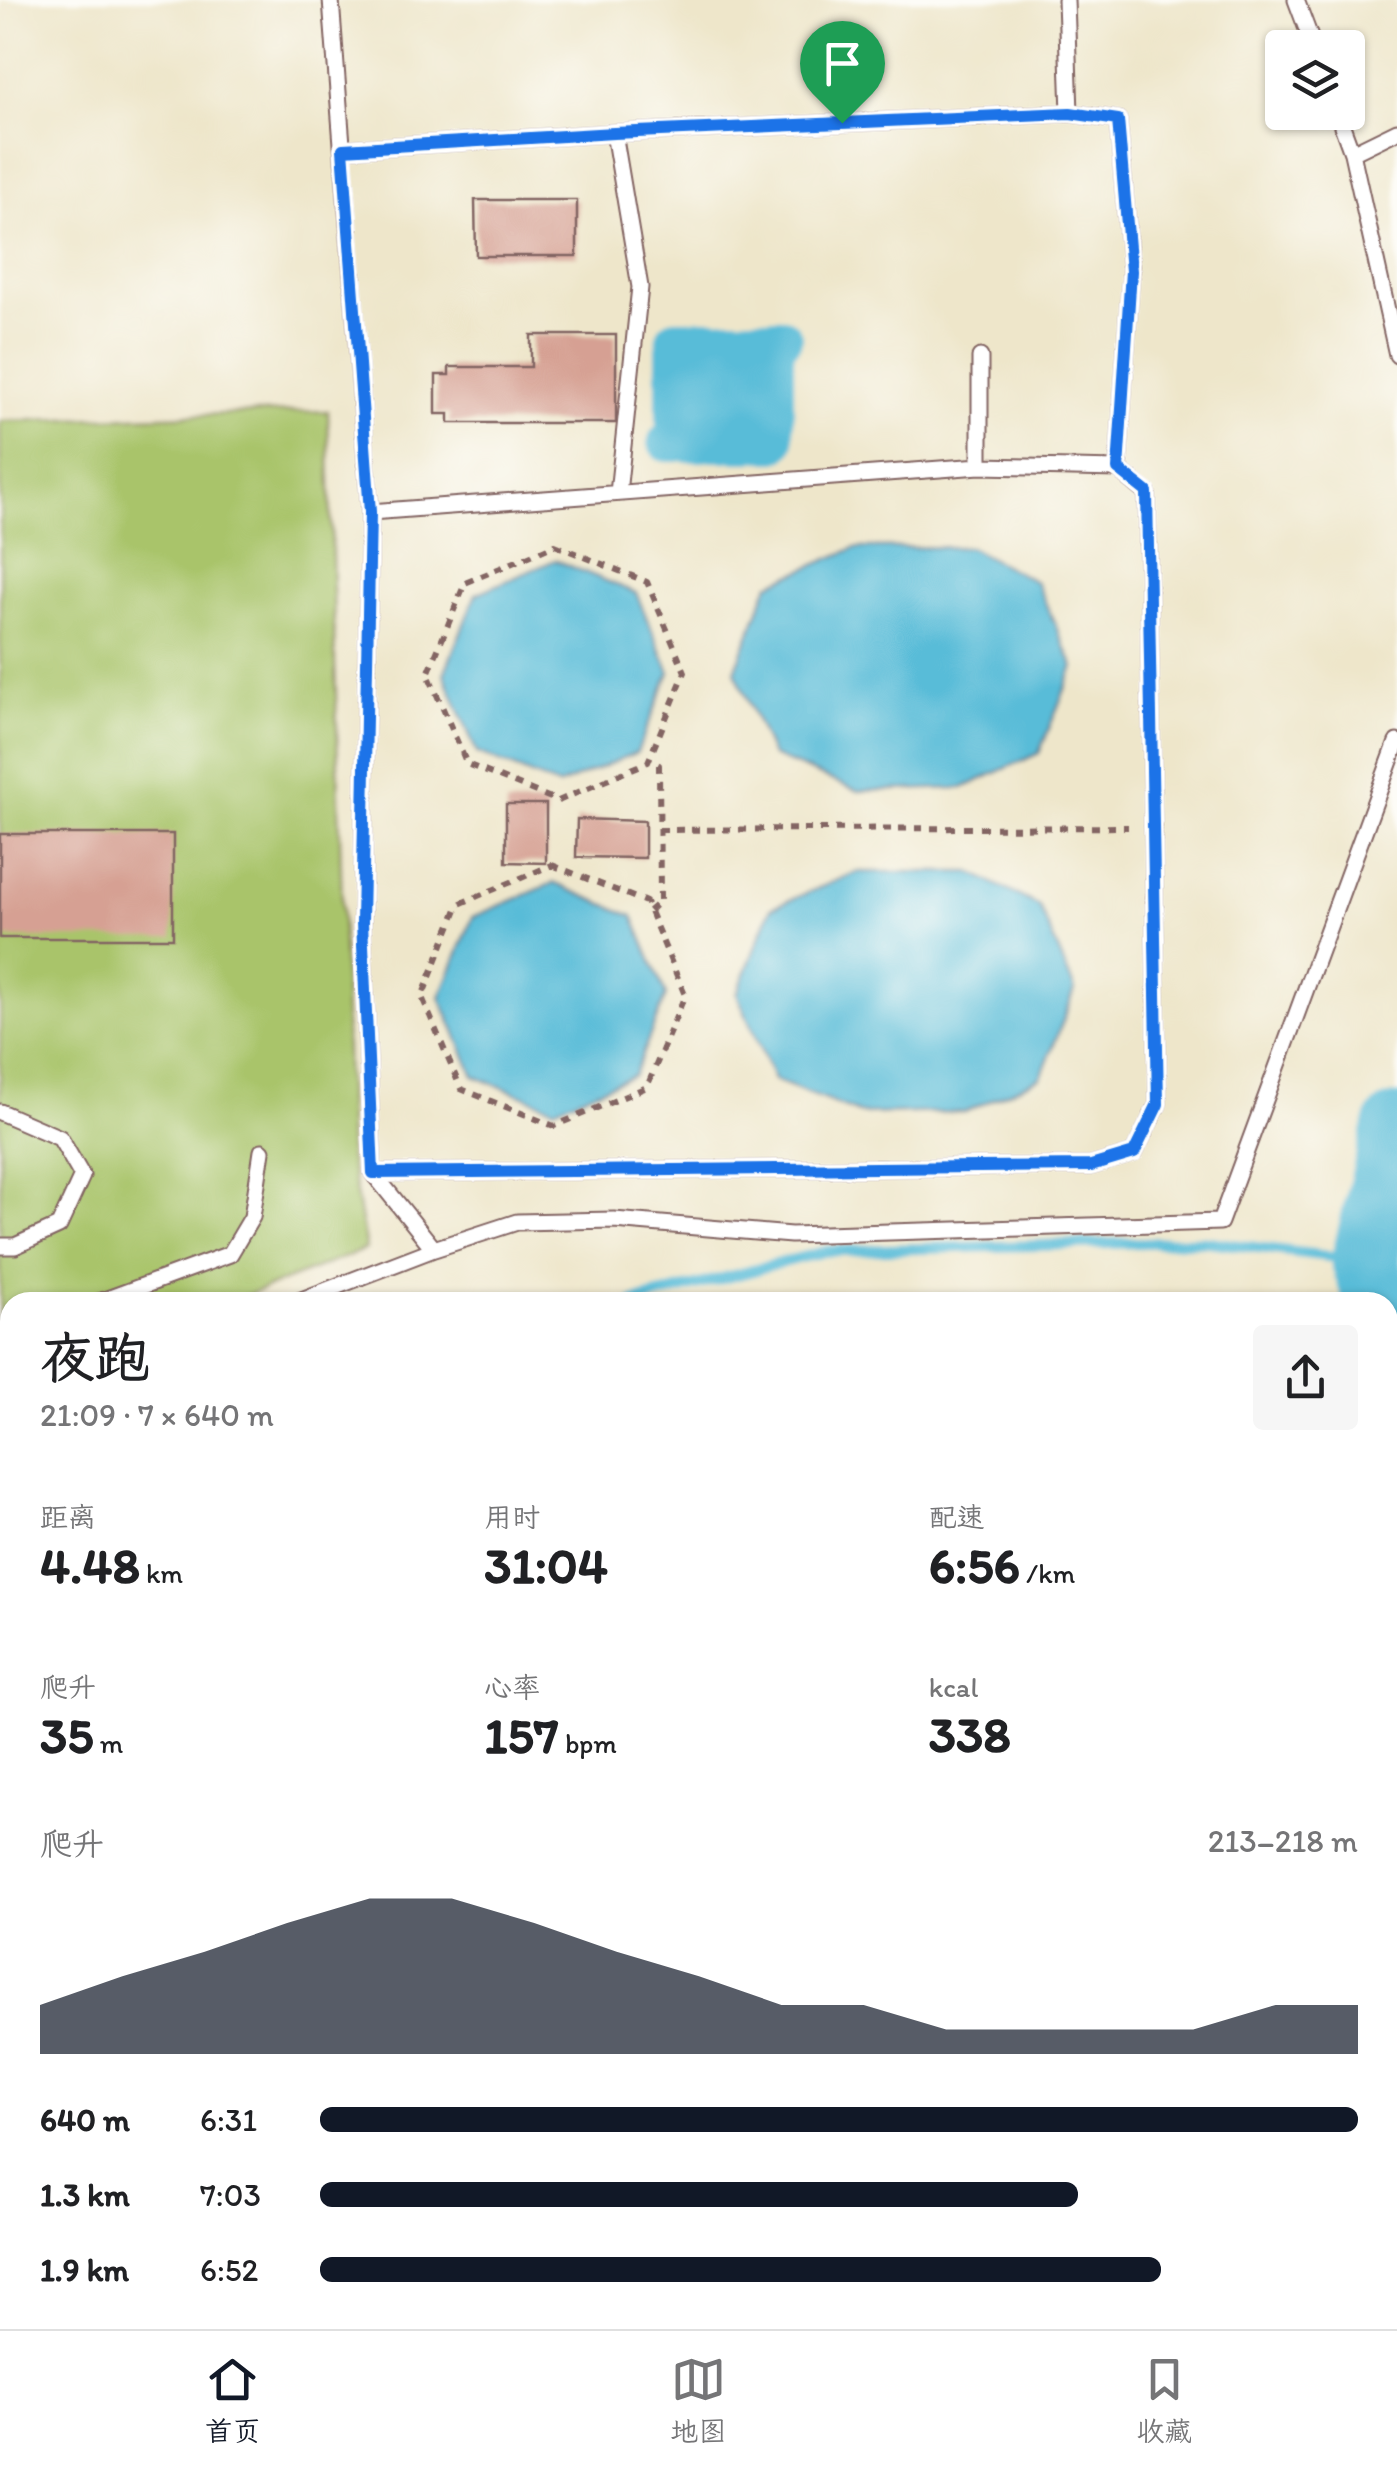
<!DOCTYPE html>
<html lang="zh">
<head>
<meta charset="utf-8">
<style>
	body { margin:0; font-family:Itim,"LXGW WenKai TC",sans-serif; background:#f6f6f6; color:#202124; height:100vh; display:flex; flex-direction:column; font-size:38px; white-space:nowrap }
	* { box-sizing:border-box; margin:0 }
	p { font-size:32px; color:#757577 }
	.icon { flex:none; width:55px; height:55px; fill:none; stroke:currentColor; stroke-width:2; stroke-linecap:round; stroke-linejoin:round }
	.map { position:relative; flex:1; overflow:hidden }
	.details { position:absolute; left:0px; top:1292px; width:1398px; height:1038px; display:flex; flex-direction:column; background:#fff; border-radius:30px 30px 0 0; box-shadow:0 2px 8px #0004 }
	.details>* { flex:none }
	.fabs { position:absolute; left:1265px; top:30px; display:grid; gap:20px }
	.fabs a { display:grid; place-items:center; width:100px; height:100px; border-radius:10px; background:#fff; box-shadow:0 2px 8px #0004; font-size:50px }
	.pin { position:absolute; display:grid; place-items:center; width:85px; height:85px; color:#fff; margin:-102px -42px; border-radius:50% 50% 50% 0; rotate:-45deg; box-shadow:0 0 10px #0007 }
	.pin .icon { rotate:45deg }
	.round { display:grid; place-items:center; flex:none; width:105px; height:105px; border-radius:10px; background:#f6f6f6 }
	.overview { display:flex; align-items:center; justify-content:space-between; height:170px; padding:0 40px }
	h1 { font-size:55px; font-weight:800; line-height:75px }
	.metrics { display:grid; grid-template-columns:repeat(3,1fr); gap:15px; height:170px; padding:10px 40px }
	.metrics div { display:grid; align-content:center }
	.metrics b { font-size:50px; font-weight:800 }
	.metrics small { font-size:28px; font-weight:400 }
	.metrics p { font-size:28px }
	.chart { height:280px; padding:20px 40px }
	.chart p { display:flex; justify-content:space-between }
	.chart svg { width:100%; height:180px; margin-top:10px; fill:#111827; opacity:.7 }
	ul { padding:0 40px; list-style:none; font-size:32px }
	li { display:grid; grid-template-columns:160px 120px 1fr; align-items:center; height:75px }
	li i { height:25px; border-radius:12px; background:#111827 }
	.menu { display:flex; justify-content:space-around; align-items:center; height:140px; border-top:2px solid #e0e0e0; background:#fff; font-size:28px; color:#757577 }
	.menu a { display:grid; justify-items:center; gap:5px }
	.menu .on { color:#111827 }
	.map>svg:first-child { display:block }
	.green { fill:#a9c46b; stroke:#7a724b; stroke-width:2.5 }
	.water { fill:#59bcd8; stroke:#526e82; stroke-width:2.5 }
	.lines { fill:none; stroke-linecap:round; stroke-linejoin:round }
	.stream { stroke:#59bcd8; stroke-width:11 }
	.canal { stroke:#59bcd8; stroke-width:40 }
	.river { stroke:#59bcd8; stroke-width:68 }
	.building { fill:#d6a093 }
	.service-casing { stroke:#836563; stroke-width:19 }
	.path { stroke:#836563; stroke-width:6; stroke-dasharray:8 8; stroke-linecap:butt }
	.service { stroke:#fff; stroke-width:15 }
	.route-casing { stroke:#fff; stroke-width:20 }
	.route { stroke:#1a73e8; stroke-width:12 }
</style>
</head>
<body>
<div class="map">
<svg width="1397" height="2329" viewBox="0 0 1397 2329">
	<rect width="100%" height="100%" fill="#fdfcf7"/>
	<filter id="ink" filterUnits="userSpaceOnUse"><feTurbulence type="fractalNoise" baseFrequency=".01" numOctaves="2"/><feDisplacementMap in="SourceGraphic" scale="20" xChannelSelector="R" yChannelSelector="G"/><feConvolveMatrix kernelMatrix="1 2 1 2 8 2 1 2 1" color-interpolation-filters="sRGB"/></filter>
	<filter id="wash" filterUnits="userSpaceOnUse"><feTurbulence type="fractalNoise" baseFrequency=".0048" numOctaves="4" result="noise"/><feDisplacementMap in="SourceGraphic" scale="40" xChannelSelector="R" yChannelSelector="G"/><feGaussianBlur stdDeviation="2.25" result="paint"/><feColorMatrix in="noise" values="0 0 0 0 0 0 0 0 0 0 0 0 0 0 0 0 0 1.4 0 .05"/><feComposite in="paint" operator="in"/></filter>
	<g filter="url(#wash)">
		<rect width="100%" height="100%" fill="#eee6ca"/>
		<!-- green -->
		<path class="green" d="M328,411L349,1154L366,1249L230,1302H10L8,1389L0,1378V421Z"/>
		<!-- water -->
		<path class="water" d="M969,547L1036,582L1074,667L1039,753L963,788L858,791L772,756L735,671L769,584L855,548Z
			M555,560L636,593L670,672L637,752L558,786L477,753L444,674L476,594Z
			M857,872H971L1039,906L1075,990L1041,1077L965,1112L861,1114L774,1080L737,994L771,908Z
			M553,883L633,916L666,995L634,1075L554,1108L474,1076L440,997L473,917Z"/>
		<g class="lines">
			<!-- stream -->
			<path class="stream" d="M634,1302L826,1251L1204,1241L1365,1261
				M0,1502L10,1504"/>
			<!-- canal -->
			<path class="canal" d="M668,442H676V339H688V442H701L700,339H713V442H725V339H737V442H750L749,338H762V442H774V338H782"/>
			<!-- river -->
			<path class="river" d="M1379,1302L1365,1261L1397,1128"/>
		</g>
		<g id="blocks">
			<!-- building -->
			<path class="building" d="M475,200H577V256H476Z
				M531,335H616V423H449V414H436V375H449V367H531Z
				M506,804H546V863L506,862Z
				M577,819L645,821V858L576,857Z
				M0,834H173V938H0Z"/>
		</g>
	</g>
	<g filter="url(#ink)">
		<use href="#blocks" fill-opacity="0" stroke="#836563" stroke-width="2.5"/>
		<g class="lines">
			<!-- service casing -->
			<g class="service-casing">
				<path id="service" d="M331,0L370,512L362,923L373,1173L1091,1166L1134,1153L1158,1104L1147,493L1118,469L1131,271L1118,120L1070,113L614,133L343,149
					M1066,0L1070,113
					M1296,0L1314,48
					M1337,112L1352,153L1397,355
					M614,133L640,287L618,493
					M1352,153L1397,131
					M980,357V466
					M370,512L980,466L1118,469
					M0,1112L60,1138L82,1176L59,1226L15,1246H0
					M373,1173L434,1249
					M99,1302L230,1254L252,1217L262,1151
					M296,1302L434,1249L517,1222L614,1220L791,1235L1220,1222L1397,742
					M0,1339L10,1335
					M0,1411L10,1410"/>
			</g>
			<!-- path -->
			<path class="path" d="M555,545L647,582L685,672L648,762L558,801L467,764L428,674L465,583Z
				M659,830L1128,827
				M552,865L646,902L685,995L647,1087L554,1126L461,1089L422,997L459,904Z
				M649,911L660,901L659,765L649,760"/>
			<!-- service -->
			<use href="#service" class="service"/>
		</g>
	</g>
	<g class="lines" filter="url(#ink)">
		<!-- route casing -->
		<g class="route-casing">
			<path id="route" d="M1070,113L1118,120L1131,271L1118,469L1147,492L1158,1104L1134,1153L1091,1166L373,1173L362,922L370,512L343,149L614,133Z"/>
		</g>
		<!-- route -->
		<use href="#route" class="route"/>
	</g>
</svg>
<div class="fabs">
<a><svg class="icon" aria-label="layers" viewBox="0 0 24 24"><path d="M12 4l9 5-9 5-9-5zM3 14l9 5 9-5"/></svg></a>
</div>
<div class="pin" style="left:842px;top:123px;background:#1e9e55"><svg class="icon" aria-label="arrive" viewBox="0 0 24 24"><path d="M6 21V4h12l-3 4 3 4H6"/></svg></div>
<section class="details">
<div class="overview"><div><h1>夜跑</h1><p>21:09 · 7 × 640 m</p></div><a class="round"><svg class="icon" aria-label="share" viewBox="0 0 24 24"><path d="M12 15V3M7 8l5-5 5 5M5 13v7h14v-7"/></svg></a></div>
<div class="metrics">
<div><p>距离</p><b>4.48<small> km</small></b></div>
<div><p>用时</p><b>31:04</b></div>
<div><p>配速</p><b>6:56<small> /km</small></b></div>
</div>
<div class="metrics">
<div><p>爬升</p><b>35<small> m</small></b></div>
<div><p>心率</p><b>157<small> bpm</small></b></div>
<div><p>kcal</p><b>338</b></div>
</div>
<div class="chart"><p><span>爬升</span>213–218 m</p>
<svg viewBox="0 0 160 44" preserveAspectRatio="none"><path d="M0 44V32L10 25L20 19L30 12L40 6L50 6L60 12L70 19L80 25L90 32L100 32L110 38L120 38L130 38L140 38L150 32L160 32V44z"/></svg>
</div>
<ul>
<li><b>640 m</b>6:31<i style="width:100%"></i></li>
<li><b>1.3 km</b>7:03<i style="width:73%"></i></li>
<li><b>1.9 km</b>6:52<i style="width:81%"></i></li>
</ul>
</section>
</div>
<nav class="menu">
<a class="on"><svg class="icon" aria-label="home" viewBox="0 0 24 24"><path d="M3 11l9-7 9 7M6 9v11h12V9"/></svg>首页</a>
<a><svg class="icon" aria-label="map" viewBox="0 0 24 24"><path d="M3 6l6-2 6 2 6-2v14l-6 2-6-2-6 2zM9 4v14M15 6v14"/></svg>地图</a>
<a><svg class="icon" aria-label="saved" viewBox="0 0 24 24"><path d="M7 4h10v16l-5-4-5 4z"/></svg>收藏</a>
</nav>
</body>
</html>
